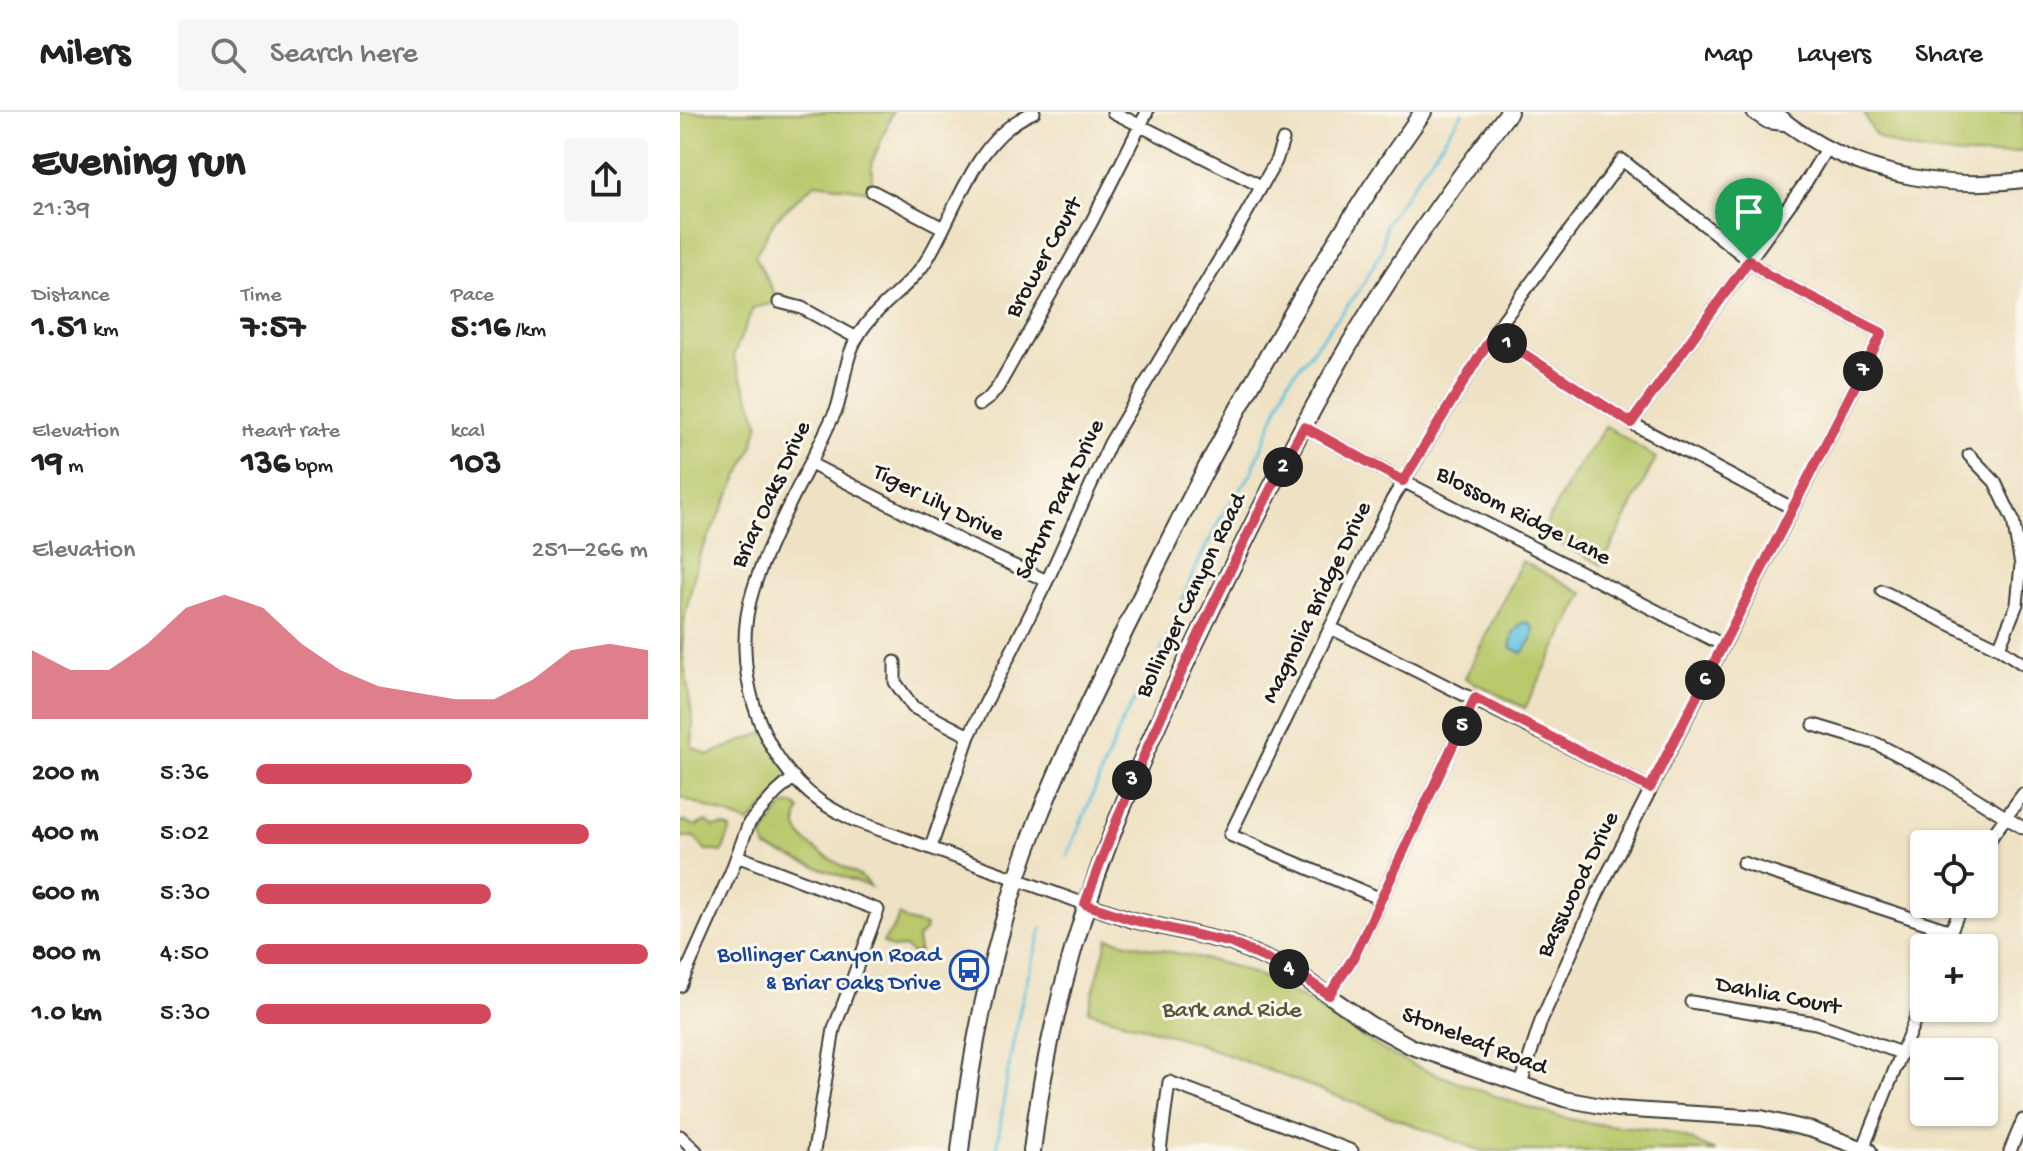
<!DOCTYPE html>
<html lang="en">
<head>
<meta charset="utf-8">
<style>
	body { margin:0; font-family:"Gochi Hand",sans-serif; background:#f6f6f6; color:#222; height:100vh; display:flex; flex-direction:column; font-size:30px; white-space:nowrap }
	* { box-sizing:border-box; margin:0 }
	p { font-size:26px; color:#767676 }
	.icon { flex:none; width:44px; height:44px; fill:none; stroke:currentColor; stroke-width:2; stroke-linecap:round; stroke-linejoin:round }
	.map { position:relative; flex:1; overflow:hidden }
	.drawer { display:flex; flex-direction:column; background:#fff; width:680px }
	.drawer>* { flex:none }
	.buttons { position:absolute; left:1230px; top:718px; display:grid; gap:16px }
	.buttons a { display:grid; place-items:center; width:88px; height:88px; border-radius:8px; background:#fff; box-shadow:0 2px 6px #0004; font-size:40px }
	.pin { position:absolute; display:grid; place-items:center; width:68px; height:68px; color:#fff; margin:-82px -34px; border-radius:50% 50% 50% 0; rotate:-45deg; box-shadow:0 0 8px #0007 }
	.pin .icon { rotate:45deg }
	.km { position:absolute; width:40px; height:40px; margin:-20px; border-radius:50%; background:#222; color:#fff; font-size:22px; line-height:40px; text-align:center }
	.round { display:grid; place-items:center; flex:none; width:84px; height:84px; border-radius:8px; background:#f6f6f6 }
	.head { display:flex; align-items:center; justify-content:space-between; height:136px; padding:0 32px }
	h1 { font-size:44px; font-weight:700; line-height:60px }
	.figures { display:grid; grid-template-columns:repeat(3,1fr); gap:12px; height:136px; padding:8px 32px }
	.figures div { display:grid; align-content:center }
	.figures b { font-size:34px; font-weight:700 }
	.figures small { font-size:22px; font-weight:400 }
	.figures p { font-size:22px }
	.chart { height:224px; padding:16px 32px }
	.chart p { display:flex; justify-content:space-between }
	.chart svg { width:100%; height:144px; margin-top:8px; fill:#d1495b; opacity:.7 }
	ul { padding:0 32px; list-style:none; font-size:26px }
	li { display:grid; grid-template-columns:128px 96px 1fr; align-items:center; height:60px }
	li i { height:20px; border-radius:10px; background:#d1495b }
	header { display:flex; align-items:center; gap:48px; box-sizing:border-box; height:112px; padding:0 40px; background:#fff; border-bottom:2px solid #e0e0e0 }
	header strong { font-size:38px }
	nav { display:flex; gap:44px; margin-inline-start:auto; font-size:28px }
	.search { width:560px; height:72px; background:#f6f6f6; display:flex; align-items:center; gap:20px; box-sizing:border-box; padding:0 28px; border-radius:8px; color:#767676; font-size:30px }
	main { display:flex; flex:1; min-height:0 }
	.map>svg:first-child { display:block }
	.green { fill:#b8c86a; stroke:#6a7243; stroke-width:2 }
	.water { fill:#60c3de; stroke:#3e707d; stroke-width:2 }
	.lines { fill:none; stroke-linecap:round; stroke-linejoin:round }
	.stream { stroke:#60c3de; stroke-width:3 }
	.minor-casing { stroke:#3c3a35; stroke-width:15 }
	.tertiary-casing { stroke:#3c3a35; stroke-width:18 }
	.secondary-casing { stroke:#3c3a35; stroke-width:20 }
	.minor { stroke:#fff; stroke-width:11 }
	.tertiary { stroke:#fff; stroke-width:14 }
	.secondary { stroke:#fff; stroke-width:16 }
	.route-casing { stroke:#fff; stroke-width:16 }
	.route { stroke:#d1495b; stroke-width:10 }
	.labels { text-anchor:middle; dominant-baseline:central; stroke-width:6; stroke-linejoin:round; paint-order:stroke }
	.street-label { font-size:24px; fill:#1c1c1c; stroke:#fbf7ec }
	.transit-label { font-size:24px; fill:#164399; stroke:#fbf7ec; text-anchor:end }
	.park-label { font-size:24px; fill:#535837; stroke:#fbf7ec }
</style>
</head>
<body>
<header>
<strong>Milers</strong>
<div class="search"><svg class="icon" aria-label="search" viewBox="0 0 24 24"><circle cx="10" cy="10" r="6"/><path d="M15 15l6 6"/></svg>Search here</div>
<nav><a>Map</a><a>Layers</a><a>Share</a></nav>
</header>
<main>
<section class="drawer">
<div class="head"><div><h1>Evening run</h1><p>21:39</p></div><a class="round"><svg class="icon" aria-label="share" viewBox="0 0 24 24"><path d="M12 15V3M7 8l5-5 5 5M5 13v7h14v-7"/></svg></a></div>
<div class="figures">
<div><p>Distance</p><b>1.51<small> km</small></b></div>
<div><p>Time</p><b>7:57</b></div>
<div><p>Pace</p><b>5:16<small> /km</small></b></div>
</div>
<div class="figures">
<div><p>Elevation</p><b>19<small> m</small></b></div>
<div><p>Heart rate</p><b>136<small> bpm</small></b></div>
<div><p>kcal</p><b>103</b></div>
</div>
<div class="chart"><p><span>Elevation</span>251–266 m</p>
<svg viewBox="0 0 160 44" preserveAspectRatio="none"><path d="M0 44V23L10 29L20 29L30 21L40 10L50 6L60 10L70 21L80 29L90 34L100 36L110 38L120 38L130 32L140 23L150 21L160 23V44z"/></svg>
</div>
<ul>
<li><b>200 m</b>5:36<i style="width:55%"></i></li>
<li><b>400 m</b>5:02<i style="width:85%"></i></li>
<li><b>600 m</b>5:30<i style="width:60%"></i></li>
<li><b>800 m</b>4:50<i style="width:100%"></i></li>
<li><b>1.0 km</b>5:30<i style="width:60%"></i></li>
</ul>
</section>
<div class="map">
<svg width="1343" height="1039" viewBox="0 0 1343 1039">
	<rect width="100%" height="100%" fill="#fbf7ec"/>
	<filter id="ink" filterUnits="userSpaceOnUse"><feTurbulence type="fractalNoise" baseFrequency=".0125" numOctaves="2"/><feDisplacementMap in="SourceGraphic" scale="16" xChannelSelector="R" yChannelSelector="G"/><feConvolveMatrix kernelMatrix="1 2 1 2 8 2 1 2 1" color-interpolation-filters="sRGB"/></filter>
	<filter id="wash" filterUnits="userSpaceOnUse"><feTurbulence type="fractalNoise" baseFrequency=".006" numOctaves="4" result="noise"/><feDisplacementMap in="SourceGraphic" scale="32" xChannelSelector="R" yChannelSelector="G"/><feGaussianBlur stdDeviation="1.8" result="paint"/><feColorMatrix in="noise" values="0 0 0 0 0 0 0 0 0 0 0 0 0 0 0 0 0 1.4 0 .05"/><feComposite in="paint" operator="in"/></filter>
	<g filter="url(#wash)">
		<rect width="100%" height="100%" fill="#efe2c4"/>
		<!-- green -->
		<path class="green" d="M0,0H213L192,50V79L135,71L95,108L75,144L99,190L73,196L53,244L79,311L72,337L19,444L5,503L2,538L13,610L12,635L28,643L85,620L114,665L69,711L0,685Z
			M1184,0H1343V39C1310,47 1222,45 1195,22C1190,17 1187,7 1184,0Z
			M926,314L976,346L922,453L861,422L891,365Z
			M842,449L904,481L845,596L785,566Z
			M114,692L120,698C99,735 179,754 191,775L86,736L82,725L104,693Z
			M3,709L16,714L26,709L34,715L44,714L51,717L42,740L25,738L14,725H0V710Z
			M219,803L228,809L246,814L245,819L237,826L239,840L232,842L225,835L212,836L203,830L215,813Z
			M428,826C485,842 543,844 597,872C654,902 693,940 756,962C801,978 848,998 894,1008C924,1015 955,1014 985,1019C1002,1022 1020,1033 1036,1039H801L511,929L408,899Z"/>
		<!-- water -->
		<path class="water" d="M848,510L854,517L852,528L842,541L830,535L834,520L842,511Z"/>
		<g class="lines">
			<!-- stream -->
			<path class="stream" d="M387,745L443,608L478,548L515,457L543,402L571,362L608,269L679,179L702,138L706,111L783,0
				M317,1039C326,963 338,890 362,817"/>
		</g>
	</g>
	<g filter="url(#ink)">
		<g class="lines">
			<!-- minor casing -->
			<g class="minor-casing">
				<path id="minor" d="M354,0C294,25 277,99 246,149C228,177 192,197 177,226C165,246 164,274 157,296C153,305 148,314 144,323C120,374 90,424 73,478C50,550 77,646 141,690C151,697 162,702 173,708L405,792
					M433,0L581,74
					M192,79L263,116
					M99,190L122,196L177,226
					M813,222L951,311L1112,396
					M299,293L310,285L318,275L411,111L467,0
					M951,311L1126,70L1146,37
					M624,315L723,369L1043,533
					M1289,343L1315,370L1333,408L1341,453L1337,492L1319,536
					M131,352L289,433L367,469
					M1202,479L1319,536L1343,552
					M651,516L970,676
					M215,550V570L233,595L289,624
					M1134,613L1197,632L1265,667L1343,716
					M251,735L289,624L367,469L430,331L554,123L596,49L603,28
					M1304,742L1312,724L1343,682
					M57,744L198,798L154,917L134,1039
					M1063,751L1271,819
					M701,787L550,723L712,388L813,222L942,48L1088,163L1202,221L918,781L861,909L841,972
					M1264,836L1282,792
					M0,874L51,760L69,711L95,682L114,665
					M649,883L674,845L795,586
					M1011,890L1136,911L1221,941
					M0,1024L16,1039
					M1183,1037L1244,885
					M480,1039L489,970L672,1039
					M1330,1039L1343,1008"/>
			</g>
			<!-- tertiary casing -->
			<g class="tertiary-casing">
				<path id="tertiary" d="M1074,0L1088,9L1104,11
					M1096,0C1105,12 1117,18 1129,26C1190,64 1272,78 1343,68
					M405,792L453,808L551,831L612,858L690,912L732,935L884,987L937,997L1081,1006L1132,1018L1189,1039"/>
			</g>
			<!-- secondary casing -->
			<g class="secondary-casing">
				<path id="secondary" d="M280,1039C292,927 316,816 357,710C389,628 430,549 469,469C549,306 637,148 743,0
					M352,1039C376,836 446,673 534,492C591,374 650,256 723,147C756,97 792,48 829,0"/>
			</g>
			<!-- minor -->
			<use href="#minor" class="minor"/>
			<!-- tertiary -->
			<use href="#tertiary" class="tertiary"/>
			<!-- secondary -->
			<use href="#secondary" class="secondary"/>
		</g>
	</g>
	<g class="lines" filter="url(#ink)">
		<!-- route casing -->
		<g class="route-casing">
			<path id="route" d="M1069,148L1088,163L1202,221L970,676L795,586L674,845L649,883L612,858L551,831L453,808L405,792C442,688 487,589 535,489C564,431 592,371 624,315L723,369L813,222L951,311Z"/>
		</g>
		<!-- route -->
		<use href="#route" class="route"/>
	</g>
	<!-- icons -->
	<defs>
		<g id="bus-ring" transform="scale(2)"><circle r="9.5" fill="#fbf7ec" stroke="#1a4fb4" stroke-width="1.5"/><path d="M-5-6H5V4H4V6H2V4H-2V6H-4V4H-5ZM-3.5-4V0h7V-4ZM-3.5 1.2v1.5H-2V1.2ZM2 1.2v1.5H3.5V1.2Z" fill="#1a4fb4"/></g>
	</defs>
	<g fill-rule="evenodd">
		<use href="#bus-ring" x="289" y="858"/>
	</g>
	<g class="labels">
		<!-- street labels -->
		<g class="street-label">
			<text transform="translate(365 146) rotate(-61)">Brower Court</text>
			<text transform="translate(92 383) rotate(-65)">Briar Oaks Drive</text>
			<text transform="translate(381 388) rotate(-64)">Saturn Park Drive</text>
			<text transform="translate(258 392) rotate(27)">Tiger Lily Drive</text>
			<text transform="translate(843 405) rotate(27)">Blossom Ridge Lane</text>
			<text transform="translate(512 484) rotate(-64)">Bollinger Canyon Road</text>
			<text transform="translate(638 491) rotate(-64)">Magnolia Bridge Drive</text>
			<text transform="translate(899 773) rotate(-64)">Basswood Drive</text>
			<text transform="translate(1098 885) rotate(11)">Dahlia Court</text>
			<text transform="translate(794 930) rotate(21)">Stoneleaf Road</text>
		</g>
		<!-- transit labels -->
		<g class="transit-label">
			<text x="261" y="844">Bollinger Canyon Road<tspan x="261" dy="28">&amp; Briar Oaks Drive</tspan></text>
		</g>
		<!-- park labels -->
		<g class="park-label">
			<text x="552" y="899">Bark and Ride</text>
		</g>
	</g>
</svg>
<div class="buttons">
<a><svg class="icon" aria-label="locate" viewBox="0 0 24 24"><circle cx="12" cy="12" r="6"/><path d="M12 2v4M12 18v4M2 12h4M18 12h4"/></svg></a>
<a>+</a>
<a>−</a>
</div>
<div class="pin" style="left:1069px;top:148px;background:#1e9e55"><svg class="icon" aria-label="arrive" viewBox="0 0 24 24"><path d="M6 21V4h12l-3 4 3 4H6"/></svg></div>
<b class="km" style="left:827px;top:231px">1</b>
<b class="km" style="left:603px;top:355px">2</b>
<b class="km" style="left:452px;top:668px">3</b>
<b class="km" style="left:609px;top:857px">4</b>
<b class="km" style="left:782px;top:614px">5</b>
<b class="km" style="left:1025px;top:568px">6</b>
<b class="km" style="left:1183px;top:259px">7</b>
</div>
</main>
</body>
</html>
